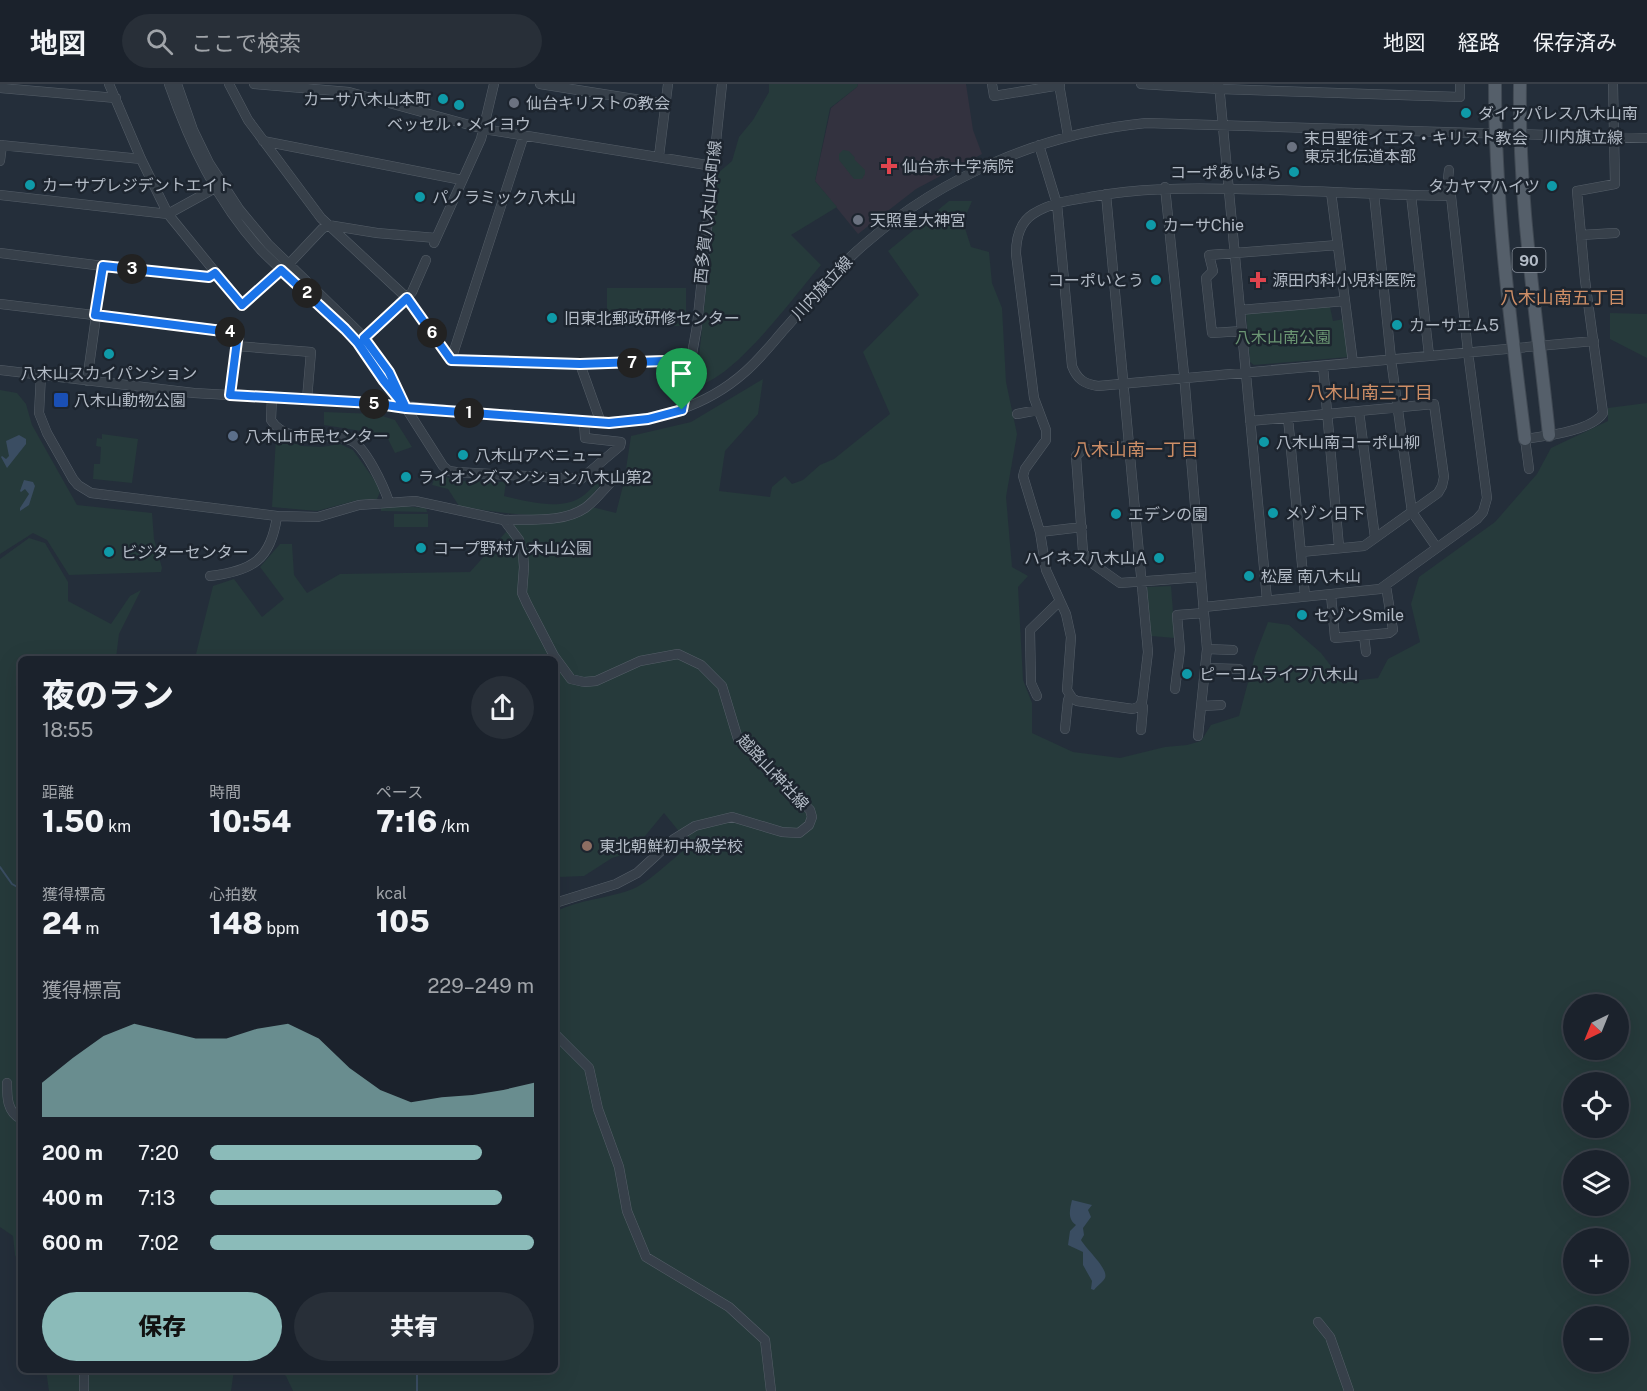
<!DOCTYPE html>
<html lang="ja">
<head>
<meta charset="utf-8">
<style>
	body { margin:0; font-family:"Public Sans","Noto Sans JP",sans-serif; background:#282f38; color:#f1f3f6; height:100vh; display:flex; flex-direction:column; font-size:22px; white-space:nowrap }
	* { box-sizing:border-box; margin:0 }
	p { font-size:20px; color:#a0a4a9 }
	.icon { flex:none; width:33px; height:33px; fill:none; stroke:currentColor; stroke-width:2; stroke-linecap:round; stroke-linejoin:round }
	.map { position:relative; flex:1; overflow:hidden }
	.drawer { position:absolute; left:18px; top:572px; width:540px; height:717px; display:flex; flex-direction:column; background:#1b222c; border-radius:9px; box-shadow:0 6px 24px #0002,0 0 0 2px #393f48 }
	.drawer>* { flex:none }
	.needle { width:39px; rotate:223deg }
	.fabs { position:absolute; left:1563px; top:910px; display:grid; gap:12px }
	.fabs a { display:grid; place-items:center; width:66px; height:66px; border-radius:50%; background:#1b222c; box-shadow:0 6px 24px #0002,0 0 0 2px #393f48; font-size:30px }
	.pin { position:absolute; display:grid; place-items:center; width:51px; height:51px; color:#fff; margin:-62px -26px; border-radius:50% 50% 50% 0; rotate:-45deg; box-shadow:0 0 6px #0007 }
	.pin .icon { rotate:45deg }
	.km { position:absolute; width:30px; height:30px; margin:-15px; border-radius:50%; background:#222; color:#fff; font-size:16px; line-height:30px; text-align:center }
	.round { display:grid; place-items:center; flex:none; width:63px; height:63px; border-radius:32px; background:#282f38 }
	.summary { display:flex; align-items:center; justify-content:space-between; height:102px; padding:0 24px }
	h1 { font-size:33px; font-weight:800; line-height:45px }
	.figures { display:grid; grid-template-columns:repeat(3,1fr); gap:9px; height:102px; padding:6px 24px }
	.figures div { display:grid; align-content:center }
	.figures b { font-size:30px; font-weight:800 }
	.figures small { font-size:16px; font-weight:400 }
	.figures p { font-size:16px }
	.chart { height:168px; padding:12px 24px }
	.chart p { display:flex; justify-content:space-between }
	.chart svg { width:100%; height:108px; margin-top:6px; fill:#8bbbb9; opacity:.7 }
	.button { display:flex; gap:12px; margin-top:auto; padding:12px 24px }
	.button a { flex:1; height:69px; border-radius:36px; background:#8bbbb9; color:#111; font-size:24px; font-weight:800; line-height:69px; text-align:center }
	.button a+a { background:#282f38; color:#f1f3f6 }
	ul { padding:0 24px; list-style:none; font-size:20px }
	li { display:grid; grid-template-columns:96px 72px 1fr; align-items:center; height:45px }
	li i { height:15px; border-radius:8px; background:#8bbbb9 }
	header { display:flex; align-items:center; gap:36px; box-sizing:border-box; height:84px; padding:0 30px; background:#1b222c; border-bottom:2px solid #393f48 }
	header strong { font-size:28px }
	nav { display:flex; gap:33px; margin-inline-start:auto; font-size:21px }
	.search { width:420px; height:54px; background:#282f38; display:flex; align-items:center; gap:15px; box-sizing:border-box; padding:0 21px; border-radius:33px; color:#a0a4a9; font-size:22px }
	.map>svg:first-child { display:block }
	.medical { fill:#33323f }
	.green { fill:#263a3b; fill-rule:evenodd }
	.water { fill:#3a4d62 }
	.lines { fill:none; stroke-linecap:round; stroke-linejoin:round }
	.stream { stroke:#3a4d62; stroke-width:2 }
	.minor-casing { stroke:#555e68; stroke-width:10 }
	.major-casing { stroke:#404953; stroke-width:14 }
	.minor { stroke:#37404a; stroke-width:9 }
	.major { stroke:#555f6a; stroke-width:12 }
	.route-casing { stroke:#fff; stroke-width:12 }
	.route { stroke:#1a73e8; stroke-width:8 }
	.culture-dot { fill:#0f9aa8; stroke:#1d252f; stroke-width:2 }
	.worship-dot { fill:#6b7280; stroke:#1d252f; stroke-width:2 }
	.health-dot { fill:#e0444e; stroke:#1d252f; stroke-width:2 }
	.transit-dot { fill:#1a4fb4; stroke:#1d252f; stroke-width:2 }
	.service-dot { fill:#5c6f8a; stroke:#1d252f; stroke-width:2 }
	.education-dot { fill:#8d6e63; stroke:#1d252f; stroke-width:2 }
	.labels { text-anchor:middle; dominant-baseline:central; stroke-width:5; stroke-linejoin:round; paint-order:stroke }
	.shield { fill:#1d252f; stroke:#868e99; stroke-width:1.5 }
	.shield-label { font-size:15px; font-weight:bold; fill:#b3bbc6 }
	.poi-label { font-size:16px; fill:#b3bbc6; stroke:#1d252f; text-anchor:start }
	.street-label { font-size:16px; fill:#b3bbc6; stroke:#1d252f }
	.park-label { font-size:16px; fill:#6b9673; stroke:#1d252f }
	.neighbourhood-label { font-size:18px; fill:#ce8e66; stroke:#1d252f }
</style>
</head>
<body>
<header>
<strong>地図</strong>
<div class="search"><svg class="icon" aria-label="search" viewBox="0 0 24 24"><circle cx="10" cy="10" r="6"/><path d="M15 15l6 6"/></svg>ここで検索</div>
<nav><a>地図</a><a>経路</a><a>保存済み</a></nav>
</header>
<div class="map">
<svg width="1647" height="1307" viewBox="0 0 1647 1307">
	<rect width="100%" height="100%" fill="#242e3a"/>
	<!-- medical -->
	<path class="medical" d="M858,0H966L973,46L982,70L916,105L858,150L815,97L831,24L857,3Z"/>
	<!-- green -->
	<path class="green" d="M769,0H858L857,3L830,24L815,97L837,123L791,151L821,181C794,212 734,296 696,302L718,89L732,77L739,53L753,36L769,8Z
		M843,66L849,67L855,74L854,75L865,86V90L862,95H854L839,76V70Z
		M949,117H972L963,138L971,163L989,168L992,199L1002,224L1006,298L1017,350L1006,413L1012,483L1028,492L1018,503L1023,596L1032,619V649L1073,668L1120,674L1165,663L1187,661L1201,657L1211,641L1239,632L1255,572L1268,538L1289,541L1321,569L1343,598L1378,594L1388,575L1420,558L1411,520L1419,493L1495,438L1537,390L1551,364L1608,337V324L1647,319V1307H293L286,1292L276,1286H555V828C579,815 609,815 635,804C650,797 676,772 690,761L664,729L632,768L612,774L584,792L559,793L555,792V574H195L213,502L234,495L262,533L284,515L260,483L280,460H292L294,491L307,509L340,490L470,488L515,438C541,438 570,441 592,423L616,429L624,398L631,352L691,338L763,295L758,330L725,367L719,407L770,413L772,403L785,392L792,400L803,396L820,381L834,375L890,330L863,268L919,211L888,167ZM1574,921H1618V966H1574ZM1574,999H1618V1044H1574ZM1574,1077H1618V1122H1574ZM1574,1155H1618V1200H1574ZM1574,1233H1618V1278H1574Z
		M607,204H686V242H607Z
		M1330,223L1333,237L1344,235L1348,273L1254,281L1250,278L1246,230Z
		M1610,229L1647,230V274L1610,255Z
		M0,306L17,309L26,320L32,341L77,421L152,429L154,455L162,484L161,488L69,491L47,456L33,449L0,470Z
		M324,328L376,330L395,336L412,363L395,369L386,351L324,341Z
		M102,350L138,355L132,399L93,395L94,380H100L101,363L96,362L97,354L102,355Z
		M276,353L302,362L322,363L340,360L353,366L378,401L380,408L377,415L358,416L317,427L272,423Z
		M605,389L608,392C598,403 589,418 575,425C546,438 490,427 459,422L448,405L432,401L436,390L459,397L506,398L504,412C526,417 557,426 578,415C588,410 597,397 605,389Z
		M402,422L426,424L427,428L381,427V424Z
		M394,430H428V443H394Z
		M29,454L45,459L68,498V517L111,540L130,512L141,506L119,550L116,574H21V1182L15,1171L13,1152L0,1143V475Z
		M1171,502L1175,554L1151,552L1147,503Z
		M46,1286H234L231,1307H49Z"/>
	<!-- water -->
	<path class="water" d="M19,351L26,355V360L7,384L1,373L2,372L6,375L9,372L6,357Z
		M24,396L33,398L35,402L29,421L20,427V424L29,410L25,405L21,408L20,407Z
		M1072,1116L1092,1121L1088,1126L1091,1133L1083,1144L1084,1151L1081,1156C1086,1165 1109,1185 1105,1194C1103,1198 1097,1202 1094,1206L1091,1205L1092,1197L1083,1181V1168L1068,1161L1070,1147L1076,1141C1067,1135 1070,1125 1072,1116Z"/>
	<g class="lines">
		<!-- stream -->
		<path class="stream" d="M0,783L12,800L21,805
			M417,1307V1286"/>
		<!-- minor casing -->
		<g class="minor-casing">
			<path id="minor" d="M109,0L141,75L168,130L242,221L281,186
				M169,0C190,60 217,118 261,166C288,194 321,218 347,247C366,267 379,291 397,312
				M177,0L193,46L209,79L239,125L268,160L365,254L389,288L406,324L443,382L449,387L456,388L581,395L620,362L621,358L585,354L584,338
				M229,0L248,36L321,134L407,214L451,276L580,280L692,276
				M254,0L349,8L484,45L713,82
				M540,0L666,20
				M992,0L994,12L1060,1
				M1059,0L1068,52
				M1141,0L1220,5L1460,13V0
				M1219,0L1267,516
				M0,4L116,14
				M263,57L462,96
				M0,61L141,75
				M1039,61L1057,120L1072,282C1077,295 1084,300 1098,302L1594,257
				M659,72L668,0
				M0,77L2,61
				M1165,103L1184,290L1207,565L1198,652
				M1331,108L1353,279
				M1106,110L1148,568L1142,618L1140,622L1133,625L1077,617L1072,614L1067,606L1071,553L1066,530L1046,486L1040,448L1023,392L1025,385L1046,356V346L1034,314L1016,170C1016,155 1019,139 1033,130C1050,119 1071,116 1090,113C1138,104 1186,104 1236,105C1308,106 1379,111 1451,112L1468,268L1487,414L1483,428L1477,435L1380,505L1204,523
				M1374,110L1391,275L1412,428L1437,464
				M0,111L168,130L215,104
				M1411,111L1429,271
				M1446,112L1449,86
				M1581,151L1615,149
				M434,159L481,55L494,0
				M0,169L103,182L209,193L215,189
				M288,181L322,145L328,141L377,149L436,154
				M0,220L238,248
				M1240,226L1345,217
				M1242,247L1212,249L1206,194L1213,187L1209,171L1338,161
				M365,254L412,208L426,176
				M236,262L311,268L307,315
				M451,276L524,51
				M580,280L601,339
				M1323,282L1339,463
				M0,286L194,309L371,319L584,338C643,340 700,328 745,288C759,276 770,262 782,248C809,218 835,185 866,159C944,91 1044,49 1146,39L1647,54
				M41,291L39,329L47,349L73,395L78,401L91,409L277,432L318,433L359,421L415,417L504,436L519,456L523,470L524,483L522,509L527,520L554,572L571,595L584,598L596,597L640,577L678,570L701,581L722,602L738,655L810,726L812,733L809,741L799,749L782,748L732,733L695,742L674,755L637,789L616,800L555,819
				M87,297L103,182
				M230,311L237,257
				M272,312L271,336C287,362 327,348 350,356C365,361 384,403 389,418
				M682,326L697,242L722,0
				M1359,327L1375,454
				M1017,330L1038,326
				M1288,334L1305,512
				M1250,337L1434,320L1444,393L1442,402L1438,409L1364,462L1301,468
				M1129,362L1082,366L1076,372L1083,468L1089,477L1120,499L1201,493
				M1529,385L1525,355C1545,352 1592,347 1603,329L1585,196L1577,107L1615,100L1613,0
				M504,436C529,435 563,439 585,424C595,417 603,406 612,397
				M1040,448L1082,443
				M210,492C252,487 271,476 277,432
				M1331,511L1335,554L1389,549L1393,546L1386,502
				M1364,552L1366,568
				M1207,565L1233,566
				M1206,584L1239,585
				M1175,605L1180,566L1177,531L1204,529
				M1037,612L1031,599L1030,546L1060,517
				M1202,622L1221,621
				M1065,645L1068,616L1071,612
				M1141,646L1143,623L1141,619
				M555,950L589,984L598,1025L619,1083L627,1127L646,1173L729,1223L765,1256L771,1307
				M7,999C7,1013 7,1028 21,1035
				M1318,1238L1330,1253L1349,1307
				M84,1286V1307"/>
		</g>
		<!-- major casing -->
		<g class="major-casing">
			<path id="major" d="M1495,0C1495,119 1510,237 1525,355
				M1520,0C1518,118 1537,233 1549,351"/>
		</g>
		<!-- minor -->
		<use href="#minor" class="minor"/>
		<!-- major -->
		<use href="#major" class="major"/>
	</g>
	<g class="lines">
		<!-- route casing -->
		<g class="route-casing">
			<path id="route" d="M682,326L648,335L609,339L406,324L384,297L358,259L345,245L281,186L242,221L215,189L209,193L103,182L95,231L238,249L230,311L372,319L406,324L389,288L364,254L407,214L451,276L580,280L692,276L682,326"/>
		</g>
		<!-- route -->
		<use href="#route" class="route"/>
	</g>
	<!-- markers -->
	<g class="culture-dot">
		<circle cx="443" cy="15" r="6"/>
		<circle cx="459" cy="21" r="6"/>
		<circle cx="1466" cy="29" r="6"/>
		<circle cx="1294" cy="88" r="6"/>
		<circle cx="30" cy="101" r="6"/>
		<circle cx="1552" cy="102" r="6"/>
		<circle cx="420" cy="113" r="6"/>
		<circle cx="1151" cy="141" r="6"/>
		<circle cx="1156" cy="196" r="6"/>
		<circle cx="552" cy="234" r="6"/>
		<circle cx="1397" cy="241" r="6"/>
		<circle cx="109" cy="270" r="6"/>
		<circle cx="1264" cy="358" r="6"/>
		<circle cx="463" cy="371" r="6"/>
		<circle cx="406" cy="393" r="6"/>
		<circle cx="1273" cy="429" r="6"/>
		<circle cx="1116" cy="430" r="6"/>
		<circle cx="421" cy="464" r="6"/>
		<circle cx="109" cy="468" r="6"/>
		<circle cx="1159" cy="474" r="6"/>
		<circle cx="1249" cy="492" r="6"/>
		<circle cx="1302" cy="531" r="6"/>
		<circle cx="1187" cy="590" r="6"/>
	</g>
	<g class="worship-dot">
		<circle cx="514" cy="19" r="6"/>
		<circle cx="1292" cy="63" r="6"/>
		<circle cx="858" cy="136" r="6"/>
	</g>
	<g class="health-dot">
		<path d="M886 73h6v6h6v6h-6v6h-6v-6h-6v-6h6z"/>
		<path d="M1255 187h6v6h6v6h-6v6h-6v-6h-6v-6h6z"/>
	</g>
	<rect class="transit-dot" x="53" y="308" width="16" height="16" rx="3"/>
	<circle class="service-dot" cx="233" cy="352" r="6"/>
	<circle class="education-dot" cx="587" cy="762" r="6"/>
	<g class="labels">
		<!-- shield labels -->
		<rect class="shield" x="1512.5" y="164" width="33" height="24" rx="4.5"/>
		<g class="shield-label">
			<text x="1529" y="176">90</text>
		</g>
		<!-- poi labels -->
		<g class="poi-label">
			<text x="431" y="15" text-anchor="end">カーサ八木山本町</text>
			<text x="526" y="19">仙台キリストの教会</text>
			<text x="1478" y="29">ダイアパレス八木山南</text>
			<text x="459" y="40" text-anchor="middle">ベッセル・メイヨウ</text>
			<text x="1304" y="54">末日聖徒イエス・キリスト教会<tspan x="1304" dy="18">東京北伝道本部</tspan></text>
			<text x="902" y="82">仙台赤十字病院</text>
			<text x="1282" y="88" text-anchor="end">コーポあいはら</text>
			<text x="42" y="101">カーサプレジデントエイト</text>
			<text x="1540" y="102" text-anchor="end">タカヤマハイツ</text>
			<text x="432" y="113">パノラミック八木山</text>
			<text x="870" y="136">天照皇大神宮</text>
			<text x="1163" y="141">カーサChie</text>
			<text x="1144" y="196" text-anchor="end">コーポいとう</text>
			<text x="1272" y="196">源田内科小児科医院</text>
			<text x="564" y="234">旧東北郵政研修センター</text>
			<text x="1409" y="241">カーサエム5</text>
			<text x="109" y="289" text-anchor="middle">八木山スカイパンション</text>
			<text x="74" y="316">八木山動物公園</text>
			<text x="245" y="352">八木山市民センター</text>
			<text x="1276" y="358">八木山南コーポ山柳</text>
			<text x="475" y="371">八木山アベニュー</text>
			<text x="418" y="393">ライオンズマンション八木山第2</text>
			<text x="1285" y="429">メゾン日下</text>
			<text x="1128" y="430">エデンの園</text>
			<text x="433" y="464">コープ野村八木山公園</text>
			<text x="121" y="468">ビジターセンター</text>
			<text x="1147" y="474" text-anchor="end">ハイネス八木山A</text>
			<text x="1261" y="492">松屋 南八木山</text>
			<text x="1314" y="531">セゾンSmile</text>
			<text x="1199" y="590">ピーコムライフ八木山</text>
			<text x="599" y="762">東北朝鮮初中級学校</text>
		</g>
		<!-- street labels -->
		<g class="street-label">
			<text transform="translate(1583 53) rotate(1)">川内旗立線</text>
			<text transform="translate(708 128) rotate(-84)">西多賀八木山本町線</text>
			<text transform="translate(822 204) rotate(-47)">川内旗立線</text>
			<text transform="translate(773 688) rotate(47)">越路山神社線</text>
		</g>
		<!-- park labels -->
		<g class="park-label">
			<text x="1283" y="253">八木山南公園</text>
		</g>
		<!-- neighbourhood labels -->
		<g class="neighbourhood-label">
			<text x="1563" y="213">八木山南五丁目</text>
			<text x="1370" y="308">八木山南三丁目</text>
			<text x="1136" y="365">八木山南一丁目</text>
		</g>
	</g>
</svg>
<div class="fabs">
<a><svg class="needle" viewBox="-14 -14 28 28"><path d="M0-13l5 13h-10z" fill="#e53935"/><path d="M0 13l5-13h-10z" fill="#a0a4a9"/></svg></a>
<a><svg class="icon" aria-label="locate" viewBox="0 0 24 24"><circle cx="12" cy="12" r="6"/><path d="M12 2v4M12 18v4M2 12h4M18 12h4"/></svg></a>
<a><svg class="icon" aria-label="layers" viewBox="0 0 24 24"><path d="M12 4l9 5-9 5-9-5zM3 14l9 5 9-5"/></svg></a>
<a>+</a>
<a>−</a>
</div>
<div class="pin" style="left:682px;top:326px;background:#1e9e55"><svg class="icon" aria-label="arrive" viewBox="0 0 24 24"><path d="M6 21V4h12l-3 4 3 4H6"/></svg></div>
<b class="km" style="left:469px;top:329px">1</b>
<b class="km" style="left:307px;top:209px">2</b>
<b class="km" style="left:132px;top:185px">3</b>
<b class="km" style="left:230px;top:248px">4</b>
<b class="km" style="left:374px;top:320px">5</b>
<b class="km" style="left:432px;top:249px">6</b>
<b class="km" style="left:632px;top:279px">7</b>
<section class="drawer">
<div class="summary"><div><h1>夜のラン</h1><p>18:55</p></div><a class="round"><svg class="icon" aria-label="share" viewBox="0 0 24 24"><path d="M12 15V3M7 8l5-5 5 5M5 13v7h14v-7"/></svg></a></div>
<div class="figures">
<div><p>距離</p><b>1.50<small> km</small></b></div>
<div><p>時間</p><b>10:54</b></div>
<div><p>ペース</p><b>7:16<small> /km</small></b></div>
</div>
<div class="figures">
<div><p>獲得標高</p><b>24<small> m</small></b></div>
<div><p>心拍数</p><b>148<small> bpm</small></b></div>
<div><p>kcal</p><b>105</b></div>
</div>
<div class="chart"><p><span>獲得標高</span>229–249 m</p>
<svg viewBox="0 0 160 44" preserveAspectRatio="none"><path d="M0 44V30L10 20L20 11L30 6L40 9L50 12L60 12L70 8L80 6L90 12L100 24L110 33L120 38L130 36L140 35L150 33L160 30V44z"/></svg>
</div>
<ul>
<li><b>200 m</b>7:20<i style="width:84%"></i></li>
<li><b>400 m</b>7:13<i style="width:90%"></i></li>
<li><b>600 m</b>7:02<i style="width:100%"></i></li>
</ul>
<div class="button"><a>保存</a><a>共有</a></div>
</section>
</div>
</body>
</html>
